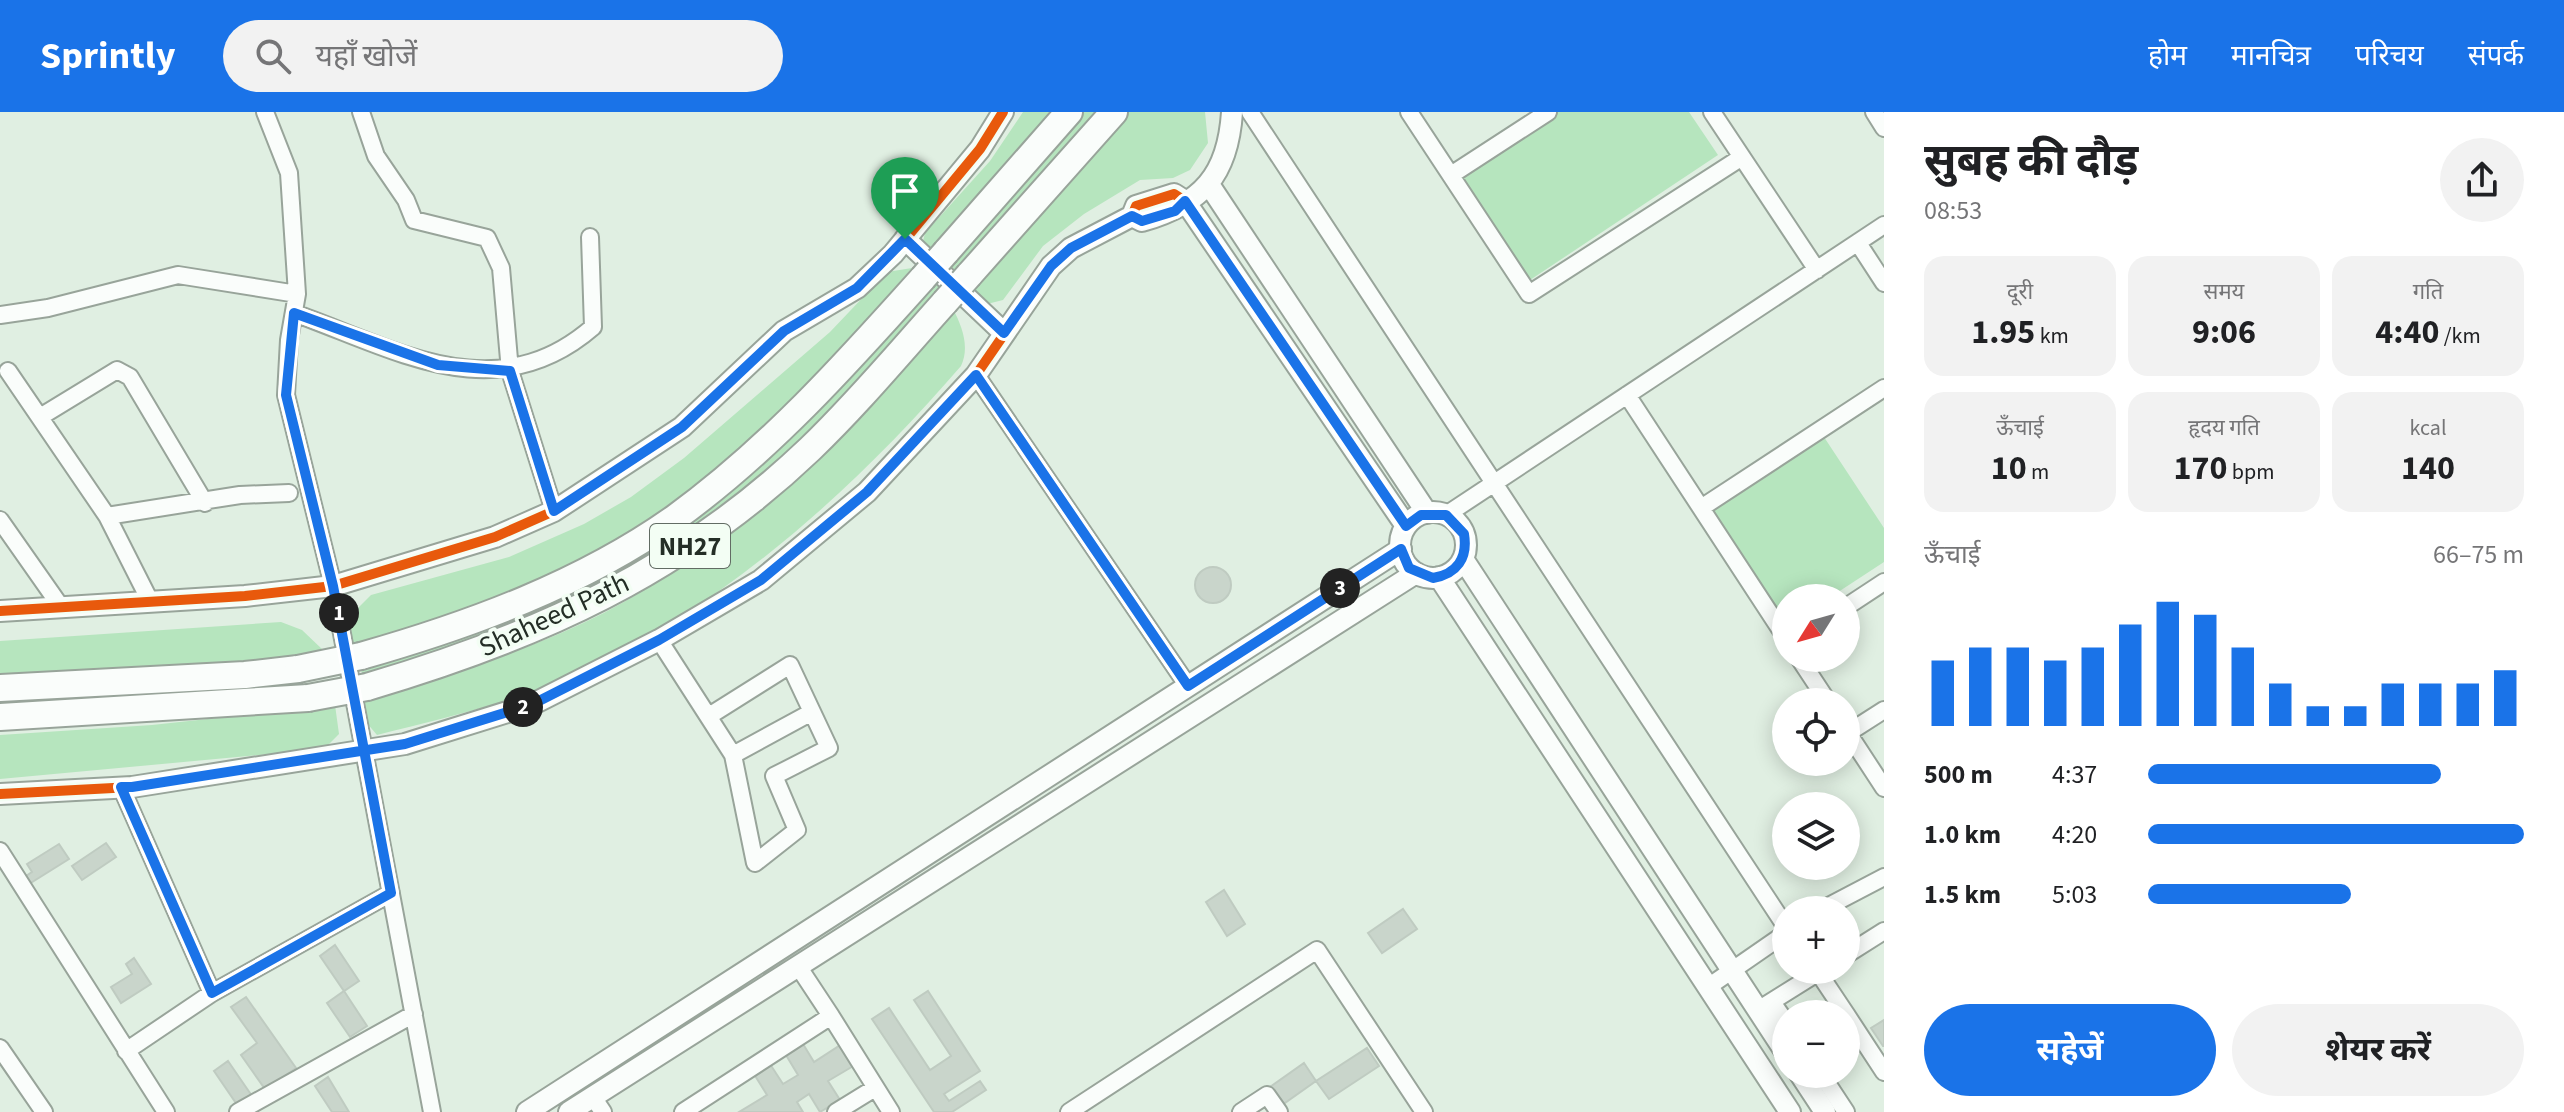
<!DOCTYPE html>
<html lang="hi">
<head>
<meta charset="utf-8">
<style>
	body { margin:0; font-family:"Source Sans 3","Noto Sans Devanagari",sans-serif; background:#f2f2f2; color:#202124; height:100vh; display:flex; flex-direction:column; font-size:30px; white-space:nowrap }
	* { box-sizing:border-box; margin:0 }
	p { font-size:26px; color:#757577 }
	.icon { flex:none; width:44px; height:44px; fill:none; stroke:currentColor; stroke-width:2; stroke-linecap:round; stroke-linejoin:round }
	.map { position:relative; flex:1; overflow:hidden }
	.side { display:flex; flex-direction:column; background:#fff; width:680px }
	.side>* { flex:none }
	.needle { width:52px; rotate:233deg }
	.buttons { position:absolute; left:1772px; top:472px; display:grid; gap:16px }
	.buttons a { display:grid; place-items:center; width:88px; height:88px; border-radius:50%; background:#fff; box-shadow:0 4px 20px #0003; font-size:40px }
	.pin { position:absolute; display:grid; place-items:center; width:68px; height:68px; color:#fff; margin:-82px -34px; border-radius:50% 50% 50% 0; rotate:-45deg; box-shadow:0 0 8px #0007 }
	.pin .icon { rotate:45deg }
	.km { position:absolute; width:40px; height:40px; margin:-20px; border-radius:50%; background:#222; color:#fff; font-size:22px; line-height:40px; text-align:center }
	.round { display:grid; place-items:center; flex:none; width:84px; height:84px; border-radius:42px; background:#f2f2f2 }
	.headline { display:flex; align-items:center; justify-content:space-between; height:136px; padding:0 40px }
	h1 { font-size:44px; font-weight:700; line-height:60px }
	.metrics { display:grid; grid-template-columns:repeat(3,1fr); gap:12px; height:136px; padding:8px 40px }
	.metrics div { display:grid; align-content:center; border-radius:20px; background:#f2f2f2; text-align:center }
	.metrics b { font-size:34px; font-weight:700 }
	.metrics small { font-size:22px; font-weight:400 }
	.metrics p { font-size:22px }
	.chart { height:224px; padding:16px 40px }
	.chart p { display:flex; justify-content:space-between }
	.chart svg { width:100%; height:144px; margin-top:8px; stroke:#1a73e8; stroke-width:6 }
	.cta { display:flex; gap:16px; margin-top:auto; padding:16px 40px }
	.cta a { flex:1; height:92px; border-radius:48px; background:#1a73e8; color:#fff; font-size:32px; font-weight:700; line-height:92px; text-align:center }
	.cta a+a { background:#f2f2f2; color:#202124 }
	ul { padding:0 40px; list-style:none; font-size:26px }
	li { display:grid; grid-template-columns:128px 96px 1fr; align-items:center; height:60px }
	li i { height:20px; border-radius:10px; background:#1a73e8 }
	header { display:flex; align-items:center; gap:48px; box-sizing:border-box; height:112px; padding:0 40px; background:#1a73e8; color:#fff }
	header strong { font-size:38px }
	nav { display:flex; gap:44px; margin-inline-start:auto; font-size:28px }
	.search { width:560px; height:72px; background:#f2f2f2; display:flex; align-items:center; gap:20px; box-sizing:border-box; padding:0 28px; border-radius:44px; color:#757577; font-size:30px }
	main { display:flex; flex:1; min-height:0 }
	.map>svg:first-child { display:block }
	.green { fill:#b6e5be }
	.building { fill:#c9d5cb; stroke:#bfcbc1; stroke-width:2 }
	.lines { fill:none; stroke-linecap:round; stroke-linejoin:round }
	.minor-casing { stroke:#98a49a; stroke-width:20 }
	.tertiary-casing { stroke:#98a49a; stroke-width:24 }
	.trunk-casing { stroke:#98a49a; stroke-width:30 }
	.minor { stroke:#fafdfb; stroke-width:16 }
	.tertiary { stroke:#fafdfb; stroke-width:20 }
	.trunk { stroke:#fafdfb; stroke-width:26 }
	.trunk-bridge-casing { stroke:#98a49a; stroke-width:30; stroke-linecap:butt }
	.trunk-bridge { stroke:#fafdfb; stroke-width:26 }
	.cycleway-casing { stroke:#f3fef4; stroke-width:15 }
	.cycleway { stroke:#e8590c; stroke-width:10 }
	.route-casing { stroke:#fff; stroke-width:16 }
	.route { stroke:#1a73e8; stroke-width:10 }
	.labels { text-anchor:middle; dominant-baseline:central; stroke-width:7; stroke-linejoin:round; paint-order:stroke }
	.shield { fill:#f3fef4; stroke:#626c64; stroke-width:2 }
	.shield-label { font-size:26px; font-weight:bold; fill:#242e26 }
	.street-label { font-size:28px; fill:#242e26; stroke:#f3fef4 }
</style>
</head>
<body>
<header>
<strong>Sprintly</strong>
<div class="search"><svg class="icon" aria-label="search" viewBox="0 0 24 24"><circle cx="10" cy="10" r="6"/><path d="M15 15l6 6"/></svg>यहाँ खोजें</div>
<nav><a>होम</a><a>मानचित्र</a><a>परिचय</a><a>संपर्क</a></nav>
</header>
<main>
<div class="map">
<svg width="1884" height="1000" viewBox="0 0 1884 1000">
	<rect width="100%" height="100%" fill="#e0efe2"/>
	<!-- green -->
	<path class="green" d="M1023,0H1059L926,144L922,133L925,121L990,49Z
		M1084,0H1102L778,356L641,455L504,521L363,565L360,554L689,407Z
		M1128,0H1205L1208,31L1190,58L1173,66L1140,68L1084,102L1043,134L1003,188L987,192L967,182Z
		M1557,0H1689L1718,43L1527,170L1458,64Z
		M912,156C855,221 799,289 733,345C626,436 488,506 350,532L348,517L351,503L371,483L509,445L584,412L631,385L684,346L830,220L887,160Z
		M953,197C962,214 970,235 961,254C853,379 726,493 575,563C513,591 443,606 377,623L366,610L357,589C466,556 579,527 672,459Z
		M1822,322L1884,416V450L1829,486H1786V514L1709,397Z
		M281,510L302,518L323,538L223,555L0,569V529Z
		M335,593L339,622L324,637L0,667V623L152,613Z"/>
	<!-- building -->
	<path class="building" d="M1195 473a18 18 0 1 1 36 0a18 18 0 1 1-36 0Z
		M106,731L116,745L82,768L72,754Z
		M59,732L69,747L29,772L23,766L32,760L27,752Z
		M1224,778L1245,812L1227,824L1206,790Z
		M1403,797L1417,817L1382,841L1368,821Z
		M335,833L359,869L344,879L320,844Z
		M134,846L151,872L121,891L111,875L132,862L126,852Z
		M344,879L367,914L350,925L327,891Z
		M928,879L980,959L944,982L949,989L980,969L986,978L952,1000H934L872,907L889,896L930,958L951,944L914,888Z
		M246,885L296,956L265,977L241,943L257,931L231,895Z
		M1884,908V934H1883L1871,916Z
		M803,932L814,950L842,932L855,953L828,969L840,988L820,1000L809,982L797,990L803,1000H739L767,983L754,962L770,952L783,972L798,963L786,943Z
		M1367,936L1379,954L1329,987L1316,969Z
		M228,949L252,984L238,994L214,959Z
		M1304,951L1316,969L1282,993L1270,975Z
		M328,965L349,1000H332L315,974Z"/>
	<g class="lines">
		<!-- minor casing -->
		<g class="minor-casing">
			<path id="minor" d="M265,0L289,61L297,182
				M361,0L376,44L406,88L414,108L487,126L501,156L510,259L554,399
				M1250,0L1786,815
				M1409,0L1529,182L1742,45
				M1712,0L1817,158
				M1874,0L1884,16
				M1451,63L1548,0
				M1858,131L1884,171
				M294,201C397,238 496,299 593,215L590,125
				M0,203L48,196L178,163L297,182L289,228L286,283L333,474L432,1000
				M8,259L107,404L150,489
				M976,263L1188,574
				M1627,283L1786,526
				M40,305L117,258L130,265L205,391
				M1701,396L1884,276
				M1446,403L1884,113
				M107,404L240,383L289,381
				M0,408L61,495
				M1846,495L1884,470
				M659,528L733,643L755,751L797,718L774,664L829,636L790,553L709,604
				M1799,546L1828,590
				M1846,618L1884,676
				M1848,621L1884,598
				M733,643L812,600
				M121,675L212,881
				M0,739L166,1000
				M1821,798L1884,765
				M1846,843L1884,819
				M798,854L831,904
				M1818,860L1846,902
				M1708,875L1786,821
				M1772,890L1786,910
				M1758,898L1822,858
				M1846,902L1884,960
				M0,936L44,1000
				M126,939L212,881L391,781
				M1821,962L1846,1000
				M593,985L603,1000
				M238,1000L414,902
				M683,1000L831,904L891,1000
				M836,1000L875,976
				M1069,1000L1317,838L1424,1000
				M1241,1000L1267,983L1279,1000"/>
		</g>
		<!-- tertiary casing -->
		<g class="tertiary-casing">
			<path id="tertiary" d="M1210,74L1427,401
				M1132,104L1142,109C1202,92 1228,63 1232,0
				M905,127L1004,221
				M1400 433a33 33 0 1 1 66 0a33 33 0 1 1-66 0Z
				M1463,447L1786,941
				M1439,465L1790,1000
				M0,499L245,484L333,474L495,425L554,399L682,315L784,219L857,176L893,142L980,37L1003,0
				M0,682L132,675L405,632L533,592L659,528L761,468L867,380L976,263L1051,154L1071,136L1132,104L1136,94L1174,82L1185,89L1406,414
				M1800,962L1825,1000
				M527,1000L1401,437
				M569,1000L1416,461"/>
		</g>
		<!-- trunk casing -->
		<g class="trunk-casing">
			<path id="trunk" d="M946,140L1069,0
				M969,163L1114,0
				M361,544C470,513 582,472 675,406C769,338 846,252 923,166
				M367,575C537,525 680,461 810,337C858,291 901,239 945,190
				M0,576L245,563L298,557
				M0,605L308,586"/>
		</g>
		<!-- minor -->
		<use href="#minor" class="minor"/>
		<!-- tertiary -->
		<use href="#tertiary" class="tertiary"/>
		<!-- trunk -->
		<use href="#trunk" class="trunk"/>
		<!-- trunk-bridge casing -->
		<g class="trunk-bridge-casing">
			<path id="trunk-bridge" d="M923,166L946,140
				M945,190L969,163
				M298,557L361,544
				M308,586L367,575"/>
		</g>
		<!-- trunk-bridge -->
		<use href="#trunk-bridge" class="trunk-bridge"/>
		<!-- cycleway casing -->
		<g class="cycleway-casing">
			<path id="cycleway" d="M0,499L245,484L333,474L495,425L554,399L682,315L784,219L857,176L893,142L980,37L1003,0
				M0,682L132,675L405,632L533,592L659,528L761,468L867,380L976,263L1051,154L1071,136L1132,104L1136,94L1174,82L1185,89L1406,414"/>
		</g>
		<!-- cycleway -->
		<use href="#cycleway" class="cycleway"/>
	</g>
	<g class="lines">
		<!-- route casing -->
		<g class="route-casing">
			<path id="route" d="M905,127L857,176L784,219L682,315L554,399L510,259L438,253L294,201L286,283L333,474L391,781L212,881L121,675H132L405,632L533,592L659,528L761,468L867,380L976,263L1188,574L1401,437L1409,456L1433,466C1457,462 1468,446 1464,422L1446,403H1421L1406,414L1185,89L1175,99L1142,109L1132,104L1071,136L1051,154L1004,221L905,127"/>
		</g>
		<!-- route -->
		<use href="#route" class="route"/>
	</g>
	<g class="labels">
		<!-- shield labels -->
		<rect class="shield" x="650" y="412" width="80" height="44" rx="6"/>
		<g class="shield-label">
			<text x="690" y="434">NH27</text>
		</g>
		<!-- street labels -->
		<g class="street-label">
			<text transform="translate(554 503) rotate(-25)">Shaheed Path</text>
		</g>
	</g>
</svg>
<div class="buttons">
<a><svg class="needle" viewBox="-14 -14 28 28"><path d="M0-13l5 13h-10z" fill="#e53935"/><path d="M0 13l5-13h-10z" fill="#757577"/></svg></a>
<a><svg class="icon" aria-label="locate" viewBox="0 0 24 24"><circle cx="12" cy="12" r="6"/><path d="M12 2v4M12 18v4M2 12h4M18 12h4"/></svg></a>
<a><svg class="icon" aria-label="layers" viewBox="0 0 24 24"><path d="M12 4l9 5-9 5-9-5zM3 14l9 5 9-5"/></svg></a>
<a>+</a>
<a>−</a>
</div>
<div class="pin" style="left:905px;top:127px;background:#1e9e55"><svg class="icon" aria-label="arrive" viewBox="0 0 24 24"><path d="M6 21V4h12l-3 4 3 4H6"/></svg></div>
<b class="km" style="left:339px;top:501px">1</b>
<b class="km" style="left:523px;top:595px">2</b>
<b class="km" style="left:1340px;top:476px">3</b>
</div>
<section class="side">
<div class="headline"><div><h1>सुबह की दौड़</h1><p>08:53</p></div><a class="round"><svg class="icon" aria-label="share" viewBox="0 0 24 24"><path d="M12 15V3M7 8l5-5 5 5M5 13v7h14v-7"/></svg></a></div>
<div class="metrics">
<div><p>दूरी</p><b>1.95<small> km</small></b></div>
<div><p>समय</p><b>9:06</b></div>
<div><p>गति</p><b>4:40<small> /km</small></b></div>
</div>
<div class="metrics">
<div><p>ऊँचाई</p><b>10<small> m</small></b></div>
<div><p>हृदय गति</p><b>170<small> bpm</small></b></div>
<div><p>kcal</p><b>140</b></div>
</div>
<div class="chart"><p><span>ऊँचाई</span>66–75 m</p>
<svg viewBox="0 0 160 44" preserveAspectRatio="none"><path d="M5 44V24M15 44V20M25 44V20M35 44V24M45 44V20M55 44V13M65 44V6M75 44V10M85 44V20M95 44V31M105 44V38M115 44V38M125 44V31M135 44V31M145 44V31M155 44V27"/></svg>
</div>
<ul>
<li><b>500 m</b>4:37<i style="width:78%"></i></li>
<li><b>1.0 km</b>4:20<i style="width:100%"></i></li>
<li><b>1.5 km</b>5:03<i style="width:54%"></i></li>
</ul>
<div class="cta"><a>सहेजें</a><a>शेयर करें</a></div>
</section>
</main>
</body>
</html>
